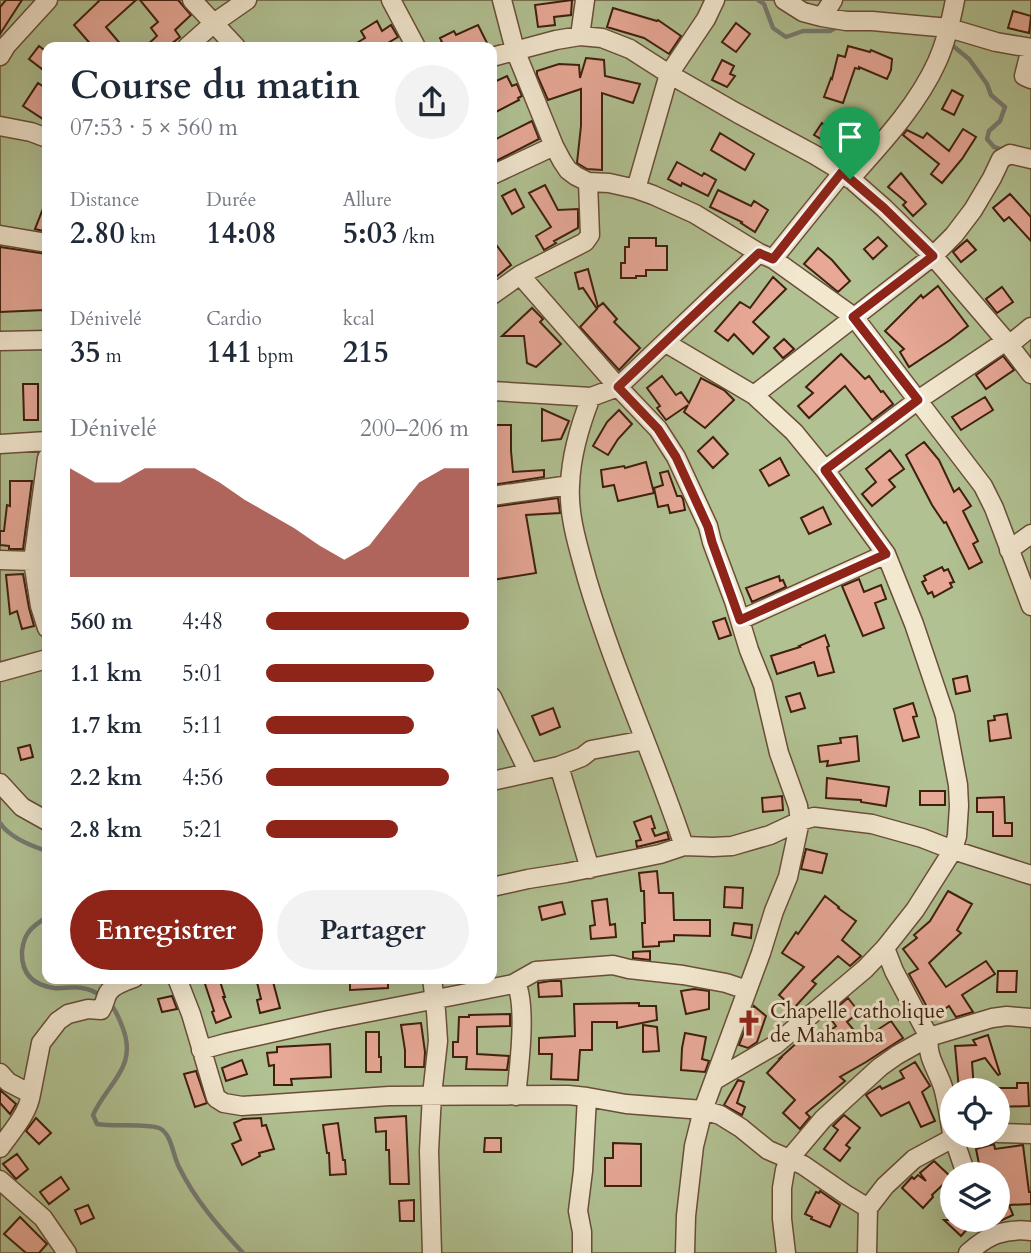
<!DOCTYPE html>
<html lang="fr">
<head>
<meta charset="utf-8">
<style>
	body { margin:0; font-family:Cardo,serif; background:#f2f2f3; color:#1f2937; height:100vh; display:flex; flex-direction:column; font-size:26px; white-space:nowrap }
	* { box-sizing:border-box; margin:0 }
	p { font-size:23px; color:#747a83 }
	.icon { flex:none; width:38px; height:38px; fill:none; stroke:currentColor; stroke-width:2; stroke-linecap:round; stroke-linejoin:round }
	.map { position:relative; flex:1; overflow:hidden }
	.drawer { position:absolute; left:42px; top:42px; width:455px; height:942px; display:flex; flex-direction:column; background:#fff; border-radius:14px; box-shadow:0 7px 28px #0002 }
	.drawer>* { flex:none }
	.fabs { position:absolute; left:940px; top:1078px; display:grid; gap:14px }
	.fabs a { display:grid; place-items:center; width:70px; height:70px; border-radius:50%; background:#fff; box-shadow:0 7px 28px #0002; font-size:35px }
	.pin { position:absolute; display:grid; place-items:center; width:60px; height:60px; color:#fff; margin:-72px -30px; border-radius:50% 50% 50% 0; rotate:-45deg; box-shadow:0 0 7px #0007 }
	.pin .icon { rotate:45deg }
	.round { display:grid; place-items:center; flex:none; width:74px; height:74px; border-radius:37px; background:#f2f2f3 }
	.head { display:flex; align-items:center; justify-content:space-between; height:119px; padding:0 28px }
	h1 { font-size:38px; font-weight:700; line-height:52px }
	.figures { display:grid; grid-template-columns:repeat(3,1fr); gap:10px; height:119px; padding:7px 28px }
	.figures div { display:grid; align-content:center }
	.figures b { font-size:30px; font-weight:700 }
	.figures small { font-size:19px; font-weight:400 }
	.figures p { font-size:19px }
	.chart { height:196px; padding:14px 28px }
	.chart p { display:flex; justify-content:space-between }
	.chart svg { width:100%; height:126px; margin-top:7px; fill:#8f2418; opacity:.7 }
	.cta { display:flex; gap:14px; margin-top:auto; padding:14px 28px }
	.cta a { flex:1; height:80px; border-radius:42px; background:#8f2418; color:#fff; font-size:28px; font-weight:700; line-height:80px; text-align:center }
	.cta a+a { background:#f2f2f3; color:#1f2937 }
	ul { padding:0 28px; list-style:none; font-size:23px }
	li { display:grid; grid-template-columns:112px 84px 1fr; align-items:center; height:52px }
	li i { height:18px; border-radius:9px; background:#8f2418 }
	.map>svg:first-child { display:block }
	.green { fill:#b1c192; stroke:#787050; stroke-width:2; fill-rule:evenodd }
	.lines { fill:none; stroke-linecap:round; stroke-linejoin:round }
	.stream { stroke:#767b72; stroke-width:4.5 }
	.building { fill:#e7a896; stroke:#3f1f0e; stroke-width:2 }
	.minor-casing { stroke:#6a4e38; stroke-width:21 }
	.minor { stroke:#f2e7cf; stroke-width:18 }
	.route-casing { stroke:#fff; stroke-width:14 }
	.route { stroke:#8f2418; stroke-width:9 }
	.labels { text-anchor:middle; dominant-baseline:central; stroke-width:6; stroke-linejoin:round; paint-order:stroke }
	.poi-label { font-size:21px; fill:#3f1f0e; stroke:#f2e7cf; text-anchor:start }
</style>
</head>
<body>
<div class="map">
<svg width="1031" height="1253" viewBox="0 0 1031 1253">
	<rect width="100%" height="100%" fill="#ebdab5"/>
	<filter id="stains"><feTurbulence type="fractalNoise" baseFrequency=".00286" numOctaves="4"/><feColorMatrix values="0 0 0 0 .2 0 0 0 0 .09 0 0 0 0 .02 0 0 0 .5 -.17"/></filter>
	<radialGradient id="worn" r=".72"><stop offset=".6" stop-color="#630" stop-opacity="0"/><stop offset="1" stop-color="#630" stop-opacity=".3"/></radialGradient>
	<!-- green -->
	<path class="green" d="M0,0H1031V1253H0ZM47,47H492V978H47ZM952,1090H998V1136H952ZM952,1174H998V1220H952Z"/>
	<g class="lines">
		<!-- stream -->
		<path class="stream" d="M758,0L764,4L773,28L786,37L803,31H830L839,26
			M948,42L969,59L987,84L991,95L1005,107L1000,121L989,131L987,139L994,147L1006,151
			M0,823C10,838 31,846 47,851
			M47,917C33,926 24,932 22,951C21,973 32,985 54,988C64,989 73,986 82,988C90,989 96,992 102,997
			M109,1002C115,1009 119,1018 122,1026C139,1067 108,1082 93,1115L97,1124C112,1127 152,1123 161,1129C172,1136 173,1156 179,1167C195,1200 219,1227 243,1253"/>
	</g>
	<!-- building -->
	<path class="building" d="M6,0H22L0,34V7Z
		M100,0H136L106,27L123,47H93L74,25Z
		M140,0H178L191,15L175,30L180,37L167,47H145L157,36L151,28L158,22Z
		M572,0L571,15L554,17L555,25L538,27L535,5Z
		M613,8L657,21L658,20L681,36L669,54L644,38L607,27Z
		M1013,11L1031,16L1029,33L1008,28Z
		M377,21L382,31L391,25L398,37L381,47H350L365,38L361,31Z
		M736,23L750,34L736,52L722,42Z
		M478,25L487,43L477,47H432L442,42L440,38L454,31L456,35Z
		M39,46L47,52V63L42,69L29,59Z
		M848,46L870,52L871,50L892,59L891,70L887,79L859,67V69L855,68L843,103L824,97L831,78L832,79L838,55L845,57Z
		M586,58L604,60L605,76L640,84L633,103L602,93V170L587,169L577,163L581,126V89L548,100L537,75V71L559,64L579,65L580,78Z
		M722,60L734,66L730,74L735,76L727,87L712,80Z
		M507,76L512,86L517,84L522,96L518,98L519,100L492,114V83Z
		M38,83L47,89V112L43,119L23,106Z
		M952,90L963,96L954,115L942,109Z
		M532,121L539,139L492,163V141Z
		M822,123L838,134L839,132L860,144L853,157L814,135Z
		M963,129L976,137L962,159L942,183L931,174L939,164L903,135L907,130L923,138L927,133L949,151Z
		M720,133L754,154L745,170L711,150Z
		M677,162L702,176L704,173L716,180L708,196L682,183L681,186L668,179Z
		M901,173L926,204L913,216L903,205L906,202L888,187Z
		M545,185L558,210L578,209V228L554,241L556,243L544,250L536,236L551,227L529,193Z
		M515,189L524,207L512,214L502,196Z
		M718,190L751,206L754,201L768,210L755,232L741,223L742,222L710,207Z
		M1010,194L1031,217V241L1009,217L1004,221L993,208Z
		M46,201H47V232L35,229Z
		M878,237L887,246L873,259L864,249Z
		M629,238H656V246H667V270H646V276H636V278H621V263H625V247H629Z
		M492,239L511,265L492,280Z
		M967,240L976,250L961,262L953,252Z
		M0,247L47,254L45,270L44,269L43,296H44V310L0,312Z
		M818,248L832,260L850,281L838,292L804,264Z
		M588,269L598,307L603,303L617,319L614,322L640,348L619,370L580,327L597,309L583,288L579,289L575,273Z
		M773,277L786,289L753,322L769,337L753,354L734,334L728,341L715,331L740,302L750,308Z
		M938,286L968,326L950,340L909,367L900,352L904,349L885,331L921,295L923,298Z
		M1002,287L1013,302L997,313L986,299Z
		M532,308L543,319L540,322L561,344L536,367L527,363L524,336H502Z
		M784,339L794,349L783,358L774,348Z
		M841,354L865,379L869,376L881,392L883,391L893,404L872,420L845,386L809,418L798,406L813,393L806,387Z
		M1003,356L1014,370L986,389L976,375Z
		M662,376L676,395L681,392L689,403L701,378L724,390L734,400L705,428L684,412L688,405L666,420L657,408L660,406L647,388Z
		M23,384H38V420H24Z
		M985,397L993,410L961,430L952,417Z
		M542,409L569,421L561,439L542,441Z
		M619,410L632,424L618,439L608,455L593,446L607,422Z
		M492,425H511V451L513,472L544,470V477L492,485Z
		M713,437L728,454L713,468L698,451Z
		M924,442L939,460L954,492L959,488L971,506L963,511L978,541L973,544L982,562L969,569L946,522L944,523L932,505L906,455Z
		M890,450L904,469L889,480L895,487L872,506L862,494L876,482L866,469Z
		M780,458L789,475L769,486L760,470Z
		M646,462L654,493L618,501L614,485L603,487L601,470L624,466L625,468Z
		M668,471L677,496H681L683,499L685,510L670,513L668,505L658,507L654,488L663,485L660,473Z
		M10,481H32L23,549H9V546L0,545V531H4L7,505L10,506Z
		M558,498L560,513L526,515L536,573L492,580V507Z
		M823,507L831,524L809,534L801,518Z
		M942,567L944,571L948,569L954,582L950,583L952,587L934,597L932,592L928,594L922,582L926,580L924,576Z
		M23,574L29,608L34,626L22,629L17,611L10,614L6,575Z
		M779,576L780,581L783,580L786,587L752,602L746,588Z
		M859,579L864,592L881,585L886,599L875,603L884,628L863,636L842,586Z
		M725,618L731,635L719,639L713,622Z
		M825,635L829,646L827,647L834,672L818,676L814,662L777,674L771,656L800,647L799,646Z
		M967,676L970,691L956,694L953,679Z
		M800,693L805,708L791,712L786,697Z
		M913,703L917,716L913,717L919,737L903,741L894,709Z
		M553,708L560,727L540,735L532,716Z
		M1007,714L1011,738L990,741L988,721L995,720L994,716Z
		M857,736L859,761L827,766L828,761L820,762L818,746L841,743L840,738Z
		M30,745L33,757L21,760L18,748Z
		M827,778L889,787L886,806L861,802V800L826,798Z
		M920,791H945V805H920Z
		M782,796L783,810L763,812L762,798Z
		M1004,797L1005,823H1012V836H993V812H977V798Z
		M651,816L655,828L652,829L655,836L667,832L669,839L637,847L636,841L641,840L634,822Z
		M806,849L827,854L822,873L801,869Z
		M657,871L659,893H673L674,920H710V936L674,935V941L659,942V946L643,947L642,923H645L644,891H641L639,873Z
		M725,887L743,888L742,908L724,907Z
		M948,891L972,904L957,930L961,933L929,963L946,987L986,961L995,974L962,995L973,1012L956,1017L949,1006L933,1018L909,974L918,969L903,949L917,938L914,935L930,921Z
		M825,896L839,907L838,908L856,921L842,940L861,956L850,966L838,956L812,981L816,984L794,1008L779,995L804,967L782,953L796,932L798,934Z
		M607,899L610,925L615,924L616,937L591,939L590,926L595,925L592,901Z
		M562,902L565,914L542,920L539,907Z
		M734,923L752,925L751,938L732,935Z
		M650,951V960L633,958V952Z
		M998,971H1017L1016,992H997Z
		M213,978H219L225,997H223L231,1017L216,1023L212,1012L214,1011L204,981Z
		M256,978H272L280,1008L260,1013L257,1000L261,999Z
		M350,978H388V988L350,990Z
		M550,981H561L562,996L539,997L538,983Z
		M694,989L709,991V1009L686,1014L681,991Z
		M172,996L177,1009L162,1012L158,999Z
		M848,998L859,1012L847,1022L862,1040L891,1021L903,1038L866,1062L840,1077L845,1081L806,1113L810,1117L800,1129L783,1113L795,1100L767,1073L781,1058H780L810,1031L818,1041L836,1026L828,1015Z
		M639,1003V1006H656L657,1020L617,1028V1022H592V1050H580L578,1080L551,1079L552,1054H539V1038L575,1036L574,1004Z
		M754,1006L766,1016L757,1042L748,1048L739,1045Z
		M510,1014V1026L477,1027V1054L509,1056L507,1070L466,1069L467,1057H453V1042H458L459,1017H469V1015Z
		M421,1023L425,1052L424,1067H405V1050L401,1025Z
		M643,1025L657,1027L659,1051L643,1052Z
		M366,1032H379V1057H381V1072H366Z
		M685,1033L706,1037L702,1059L709,1061L705,1072L681,1070L682,1048Z
		M988,1035L1000,1074L998,1075L985,1058L972,1062L974,1090H959L955,1046L976,1045L973,1040Z
		M330,1044L331,1077L291,1079L292,1085H274V1065L269,1066L267,1053L277,1052V1047Z
		M242,1060L247,1074L226,1081L222,1068Z
		M915,1062L930,1086L922,1092L935,1121L921,1127L909,1102L881,1116L866,1095L880,1086L882,1089L904,1078L900,1071Z
		M196,1071L207,1103L195,1107L184,1074Z
		M738,1080L744,1082L737,1103L745,1107L742,1115L724,1105Z
		M1017,1083H1028L1029,1106L998,1107V1088H1017Z
		M0,1090L16,1104L10,1114L0,1103Z
		M844,1115L860,1128L846,1145L850,1148L840,1161L824,1149L838,1130L833,1126Z
		M406,1116L409,1184H390L389,1150H386V1131L376,1132L375,1118Z
		M36,1118L51,1133L39,1144L26,1131Z
		M261,1118L262,1126L266,1125L274,1149L259,1153L260,1156L242,1165L232,1144L241,1140L234,1123L243,1119Z
		M338,1123L343,1160H345L346,1174L330,1175L329,1153H327L323,1125Z
		M485,1138H501V1152H484Z
		M613,1143L641,1144V1186H605V1158H613Z
		M994,1144L995,1149L1023,1145L1029,1192H1031V1204L1009,1205L1013,1215L998,1222V1174H981L976,1149Z
		M17,1154L28,1169L16,1179L3,1164Z
		M934,1161L951,1177L932,1195L933,1197L923,1208L902,1188L912,1177L914,1179L918,1175L926,1181L920,1173Z
		M61,1177L69,1189L49,1204L40,1192Z
		M820,1191L840,1205L830,1227L811,1219L812,1217L805,1214L816,1192L819,1193Z
		M414,1200V1221H400L399,1201Z
		M88,1205L94,1218L81,1224L75,1210Z
		M20,1217L47,1244L39,1253H26L4,1234Z
		M944,1220H962L970,1226L961,1236Z"/>
	<g class="lines">
		<!-- minor casing -->
		<g class="minor-casing">
			<path id="minor" d="M192,0L236,47
				M391,0L416,47
				M502,0L515,50L554,146L562,161L568,170L576,176L588,182L609,183L636,189L653,195L695,214L759,253L773,259L854,317L983,486L994,508L1031,606
				M784,0L803,12L822,17L846,21H872L949,28L996,42L1031,48L1024,76L1031,79
				M822,17L833,0
				M580,36L585,0
				M187,47L214,23L247,0
				M0,56L6,46L48,0
				M492,57L556,40L580,36L602,38L630,49L669,74L737,113L815,155L843,172L884,208L933,256L1006,341L1031,374
				M0,126L31,132L47,138
				M492,175L554,146
				M850,179C882,143 917,106 937,62C946,42 951,21 955,0
				M636,189L669,74L706,19L715,0
				M0,235L47,243
				M773,259L843,172
				M520,275L618,387L658,429L676,457L708,526L712,542L734,601L749,650L763,685L779,753L798,806L800,821L788,877L774,911L761,953L703,1110L694,1146L686,1216L685,1253
				M492,295L520,275L585,242L590,235L588,182
				M0,341L47,340
				M666,343L754,395L794,432L825,470L886,554L914,624L945,716L958,785L959,806L957,836L953,850L915,910L885,948L865,969L775,1045L715,1080
				M1009,345L1031,327
				M492,391L591,397L618,387L759,253
				M754,395L933,256L954,235L973,210L992,178L1001,159L1010,154L1031,159
				M591,397C580,425 571,454 570,485C568,517 579,549 587,579C614,670 654,756 684,846
				M0,444L47,441
				M47,458L33,561L40,606L47,628
				M825,470L918,400L1006,341
				M492,496L570,485
				M1009,550L1031,534
				M0,560L33,561
				M740,620L886,554
				M0,672L47,659
				M492,697L529,773
				M559,766L590,869
				M492,781L559,766L582,757L591,750L645,740
				M0,783L22,807L47,821
				M492,887L528,879L566,873L660,854L684,846L713,847L732,846L770,835L800,821L814,817L872,824L922,838L953,850L1031,875
				M885,948L894,971L929,1037C926,1056 937,1069 943,1087C947,1101 949,1117 952,1133
				M177,978L191,1014L216,1098L224,1103L242,1106L389,1096L568,1095L587,1097L626,1104L703,1110L720,1115L741,1128L768,1150L803,1165L845,1194L868,1208
				M516,983C527,1006 519,1068 516,1096
				M201,1050L226,1043L329,1020L513,984L536,971L613,965L629,969L683,975L726,983L747,990
				M0,1073L8,1082L31,1094C28,1114 12,1131 0,1148
				M31,1094L41,1043L58,1021L68,1014L88,1009L101,1010C105,1004 105,998 108,993C113,985 125,981 134,978
				M998,1133L1031,1134
				M953,1136L966,1174
				M0,1180L43,1218L67,1253
				M432,1253L429,1151L432,1095L438,1041L436,1011L432,978
				M582,1253V1232L578,1211L583,1171L587,1097
				M786,1253L782,1219V1188L785,1170L790,1158L823,1119L880,1067L897,1055L929,1037L992,1018L1007,1016L1031,1018
				M867,1253L868,1208L885,1186L914,1159L953,1138L966,1136
				M968,1253C988,1235 1004,1228 1031,1231"/>
		</g>
		<!-- minor -->
		<use href="#minor" class="minor"/>
	</g>
	<g class="lines">
		<!-- route casing -->
		<g class="route-casing">
			<path id="route" d="M842,172L884,208L933,256L853,317L918,400L825,470L886,554L740,620L712,542L708,527L676,457L658,429L618,387L759,253L773,259Z"/>
		</g>
		<!-- route -->
		<use href="#route" class="route"/>
	</g>
	<!-- icons -->
	<defs>
		<g id="church-bare" transform="scale(2.1)"><path d="M-1.2-6h2.4v3.5h3.3v2.4h-3.3V6h-2.4V-.1h-3.3v-2.4h3.3Z" fill="#8f2418" stroke="#f2e7cf" stroke-width="2.5" paint-order="stroke"/></g>
	</defs>
	<g fill-rule="evenodd">
		<use href="#church-bare" x="749" y="1023"/>
	</g>
	<g class="labels">
		<!-- poi labels -->
		<g class="poi-label">
			<text x="770" y="1011">Chapelle catholique<tspan x="770" dy="24">de Mahamba</tspan></text>
		</g>
	</g>
	<rect width="100%" height="100%" filter="url(#stains)"/>
	<rect width="100%" height="100%" fill="url(#worn)"/>
</svg>
<div class="fabs">
<a><svg class="icon" aria-label="locate" viewBox="0 0 24 24"><circle cx="12" cy="12" r="6"/><path d="M12 2v4M12 18v4M2 12h4M18 12h4"/></svg></a>
<a><svg class="icon" aria-label="layers" viewBox="0 0 24 24"><path d="M12 4l9 5-9 5-9-5zM3 14l9 5 9-5"/></svg></a>
</div>
<div class="pin" style="left:850px;top:179px;background:#1e9e55"><svg class="icon" aria-label="arrive" viewBox="0 0 24 24"><path d="M6 21V4h12l-3 4 3 4H6"/></svg></div>
<section class="drawer">
<div class="head"><div><h1>Course du matin</h1><p>07:53 · 5 × 560 m</p></div><a class="round"><svg class="icon" aria-label="share" viewBox="0 0 24 24"><path d="M12 15V3M7 8l5-5 5 5M5 13v7h14v-7"/></svg></a></div>
<div class="figures">
<div><p>Distance</p><b>2.80<small> km</small></b></div>
<div><p>Durée</p><b>14:08</b></div>
<div><p>Allure</p><b>5:03<small> /km</small></b></div>
</div>
<div class="figures">
<div><p>Dénivelé</p><b>35<small> m</small></b></div>
<div><p>Cardio</p><b>141<small> bpm</small></b></div>
<div><p>kcal</p><b>215</b></div>
</div>
<div class="chart"><p><span>Dénivelé</span>200–206 m</p>
<svg viewBox="0 0 160 44" preserveAspectRatio="none"><path d="M0 44V6L10 11L20 11L30 6L40 6L50 6L60 11L70 17L80 22L90 27L100 33L110 38L120 33L130 22L140 11L150 6L160 6V44z"/></svg>
</div>
<ul>
<li><b>560 m</b>4:48<i style="width:100%"></i></li>
<li><b>1.1 km</b>5:01<i style="width:83%"></i></li>
<li><b>1.7 km</b>5:11<i style="width:73%"></i></li>
<li><b>2.2 km</b>4:56<i style="width:90%"></i></li>
<li><b>2.8 km</b>5:21<i style="width:65%"></i></li>
</ul>
<div class="cta"><a>Enregistrer</a><a>Partager</a></div>
</section>
</div>
</body>
</html>
